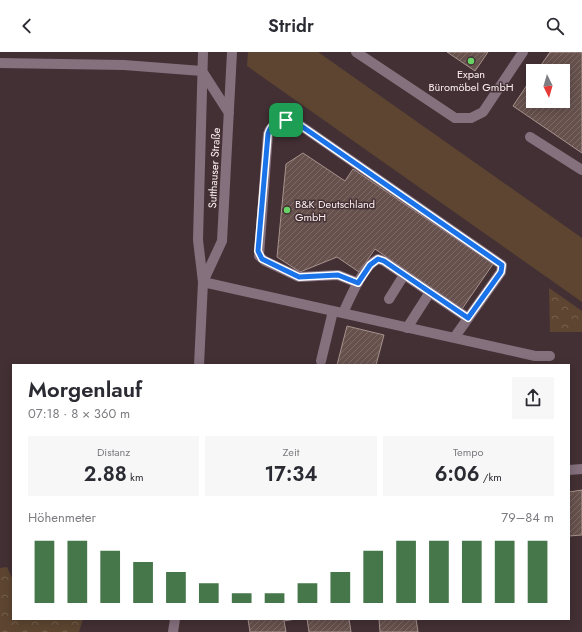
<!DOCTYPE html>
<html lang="de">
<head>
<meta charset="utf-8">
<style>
	body { margin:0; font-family:Jost,sans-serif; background:#f7f7f7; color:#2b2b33; height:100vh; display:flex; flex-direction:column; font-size:15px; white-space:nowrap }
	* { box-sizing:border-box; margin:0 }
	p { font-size:13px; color:#7c7c81 }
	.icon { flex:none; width:22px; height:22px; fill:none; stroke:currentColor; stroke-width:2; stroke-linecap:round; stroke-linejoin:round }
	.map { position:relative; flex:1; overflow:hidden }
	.sheet { position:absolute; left:12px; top:312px; width:558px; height:256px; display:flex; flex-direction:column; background:#fff; border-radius:0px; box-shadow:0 2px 10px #0003 }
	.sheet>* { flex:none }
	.needle { width:26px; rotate:175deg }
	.buttons { position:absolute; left:526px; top:12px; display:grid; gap:8px }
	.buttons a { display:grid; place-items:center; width:44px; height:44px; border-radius:0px; background:#fff; box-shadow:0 2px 10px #0003; font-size:20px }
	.pin { position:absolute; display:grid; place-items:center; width:34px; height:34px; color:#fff; margin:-17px; border-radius:8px; box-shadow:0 2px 6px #0006 }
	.round { display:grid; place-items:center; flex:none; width:42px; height:42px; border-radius:0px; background:#f7f7f7 }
	.head { display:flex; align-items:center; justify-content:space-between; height:68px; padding:0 16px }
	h1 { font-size:22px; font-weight:600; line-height:30px }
	.metrics { display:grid; grid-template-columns:repeat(3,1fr); gap:6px; height:68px; padding:4px 16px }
	.metrics div { display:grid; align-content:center; border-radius:0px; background:#f7f7f7; text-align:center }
	.metrics b { font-size:20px; font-weight:600 }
	.metrics small { font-size:11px; font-weight:400 }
	.metrics p { font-size:11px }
	.chart { height:112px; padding:8px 16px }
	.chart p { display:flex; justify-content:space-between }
	.chart svg { width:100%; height:72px; margin-top:4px; stroke:#46774a; stroke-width:6 }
	header { display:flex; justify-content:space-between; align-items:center; height:52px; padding:0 16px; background:#fff; font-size:18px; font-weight:600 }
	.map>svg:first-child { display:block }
	.grass { fill:#5d4531 }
	.forest { fill:url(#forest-crowns) }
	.building { fill:url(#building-hatch); stroke:#a8928d }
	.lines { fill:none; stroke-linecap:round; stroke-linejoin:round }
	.minor { stroke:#85707e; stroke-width:10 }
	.route-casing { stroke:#fff; stroke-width:8 }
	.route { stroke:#1a73e8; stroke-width:5 }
	.poi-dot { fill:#68d465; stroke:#433034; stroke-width:1.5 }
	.labels { text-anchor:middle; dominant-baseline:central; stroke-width:3; stroke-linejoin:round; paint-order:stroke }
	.poi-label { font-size:11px; fill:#fdf0f2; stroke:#433034 }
	.street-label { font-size:11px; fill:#fdf0f2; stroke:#433034 }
</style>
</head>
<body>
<header><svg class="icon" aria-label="back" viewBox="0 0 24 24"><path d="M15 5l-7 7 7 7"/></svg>Stridr<svg class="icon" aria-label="search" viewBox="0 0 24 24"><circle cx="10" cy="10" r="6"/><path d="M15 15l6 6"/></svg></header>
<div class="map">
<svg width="582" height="580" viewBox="0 0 582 580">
	<defs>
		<pattern id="forest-crowns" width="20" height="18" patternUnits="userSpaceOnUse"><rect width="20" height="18" fill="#5d4531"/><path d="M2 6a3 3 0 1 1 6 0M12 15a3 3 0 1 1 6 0" fill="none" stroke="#75604f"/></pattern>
		<pattern id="building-hatch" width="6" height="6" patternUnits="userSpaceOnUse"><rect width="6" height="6" fill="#66514d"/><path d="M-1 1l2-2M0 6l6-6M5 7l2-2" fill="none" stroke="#7d6a67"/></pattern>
	</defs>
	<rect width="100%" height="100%" fill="#433034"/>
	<!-- grass -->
	<path class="grass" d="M248,0H318L582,186V250L247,14Z"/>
	<!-- forest -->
	<path class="forest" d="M549,236L582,259V280H550Z
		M7,515L13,528V567H83L79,580H0V516Z"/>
	<!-- building -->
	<path class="building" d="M447,0H488L475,19Z
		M550,0H582V101L513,54L533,24V49H563V19H537Z
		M303,101L345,129L353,117L493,212L462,257L375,197L359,220L337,205L300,220L277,205L286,112Z
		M347,274L384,283L376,313H337Z
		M582,438V483L569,484V440Z
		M248,567H296L284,569L286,580H250Z
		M307,567H349L351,580H309Z
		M379,567H416L418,580H380Z"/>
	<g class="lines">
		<!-- minor -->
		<path class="minor" d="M356,0L455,66H471L483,60L523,0
			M0,11L124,13L202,19
			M202,19L229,61
			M530,85L582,118
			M203,230L535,304H550
			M203,230L222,189L232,0
			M358,231L338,223L299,225L265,209L259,204L268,82C272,70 281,68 294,69L502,213L501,220L454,286
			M389,247L404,223
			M343,261C350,246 363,214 378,207L384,209L468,266
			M407,276L430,240
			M321,309L333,259
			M199,313L203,230L198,188L203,0
			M569,418L582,417
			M173,580L175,567"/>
	</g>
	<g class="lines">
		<!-- route casing -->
		<g class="route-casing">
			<path id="route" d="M286,68L294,69L502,213L501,220L468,266L384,209L378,207L370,213L358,231L338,223L299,225L262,207L258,199L268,82C271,72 276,70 286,68Z"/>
		</g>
		<!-- route -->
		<use href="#route" class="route"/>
	</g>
	<!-- markers -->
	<g class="poi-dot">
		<circle cx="471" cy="9" r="4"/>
		<circle cx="287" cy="158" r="4"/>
	</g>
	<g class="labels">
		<!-- poi labels -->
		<g class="poi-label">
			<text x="471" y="22">Expan<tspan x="471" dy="13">Büromöbel GmbH</tspan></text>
			<text x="295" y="152" text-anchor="start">B&amp;K Deutschland<tspan x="295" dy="13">GmbH</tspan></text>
		</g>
		<!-- street labels -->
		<g class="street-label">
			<text transform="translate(214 116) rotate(-87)">Sutthauser Straße</text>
		</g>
	</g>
</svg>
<div class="buttons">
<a><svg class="needle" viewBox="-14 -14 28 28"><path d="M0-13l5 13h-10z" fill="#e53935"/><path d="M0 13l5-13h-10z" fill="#7c7c81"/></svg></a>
</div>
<div class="pin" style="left:286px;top:68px;background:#1e9e55"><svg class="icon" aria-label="arrive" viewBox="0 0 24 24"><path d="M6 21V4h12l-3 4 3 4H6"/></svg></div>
<section class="sheet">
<div class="head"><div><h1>Morgenlauf</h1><p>07:18 · 8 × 360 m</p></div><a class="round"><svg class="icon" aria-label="share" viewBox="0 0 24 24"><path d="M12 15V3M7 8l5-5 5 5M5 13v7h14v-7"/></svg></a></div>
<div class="metrics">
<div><p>Distanz</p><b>2.88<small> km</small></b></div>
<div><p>Zeit</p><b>17:34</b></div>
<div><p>Tempo</p><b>6:06<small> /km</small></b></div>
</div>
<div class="chart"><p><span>Höhenmeter</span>79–84 m</p>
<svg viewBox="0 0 160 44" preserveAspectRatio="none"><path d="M5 44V6M15 44V6M25 44V12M35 44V19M45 44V25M55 44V32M65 44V38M75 44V38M85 44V32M95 44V25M105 44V12M115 44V6M125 44V6M135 44V6M145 44V6M155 44V6"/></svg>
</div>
</section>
</div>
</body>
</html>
